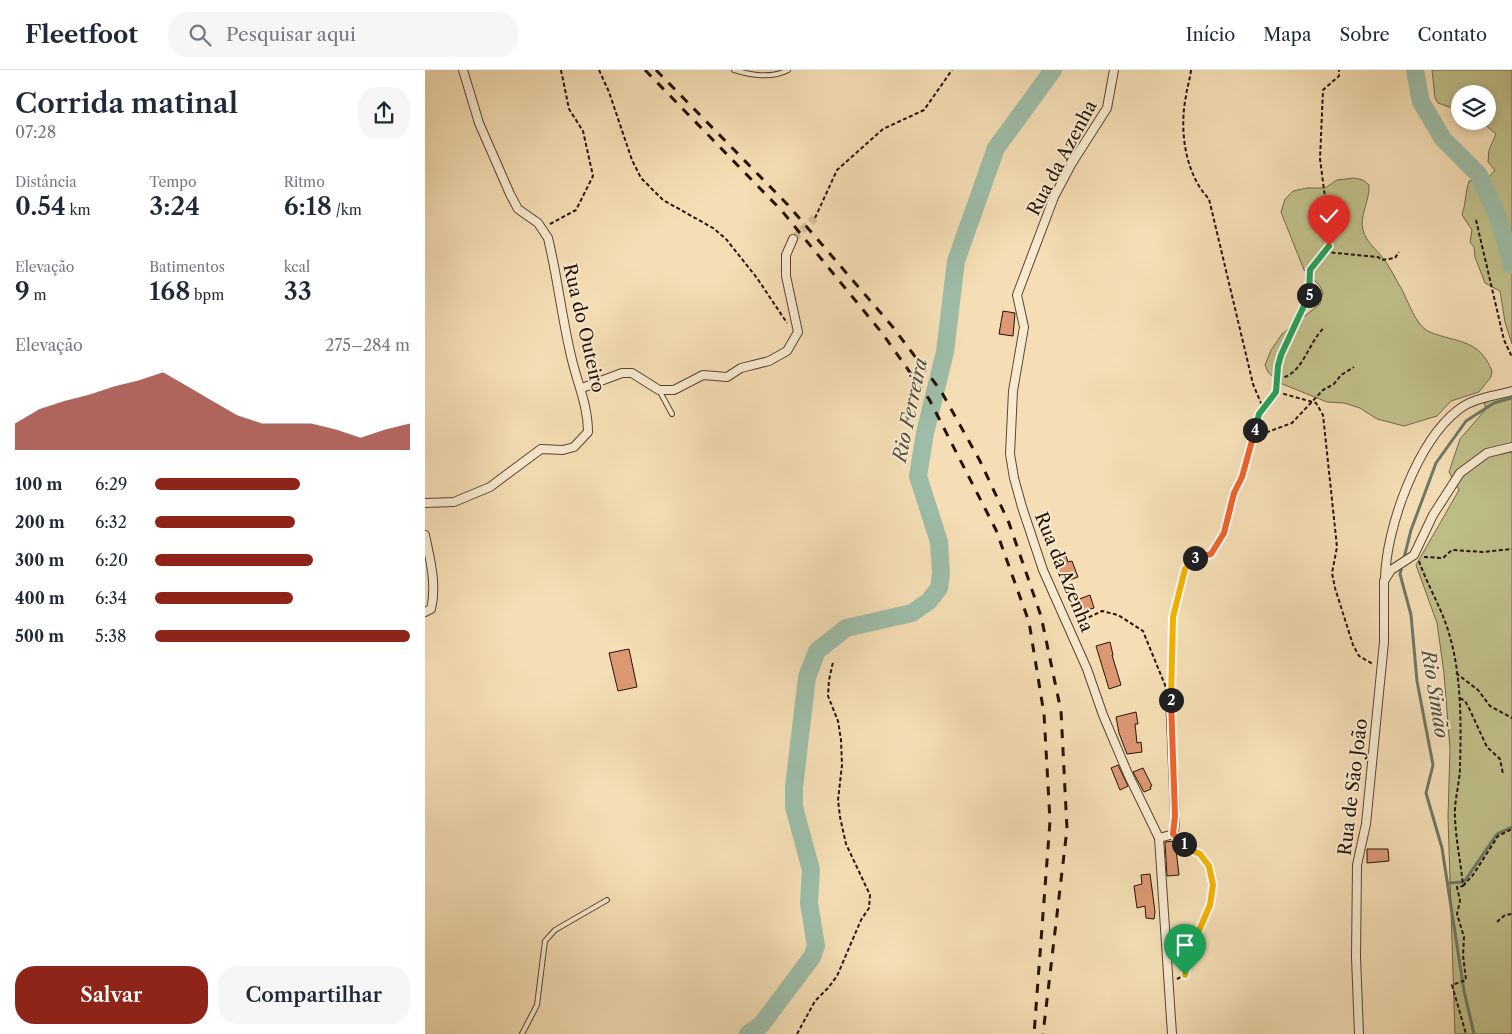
<!DOCTYPE html>
<html lang="pt">
<head>
<meta charset="utf-8">
<style>
	body { margin:0; font-family:"Libre Caslon Text",serif; background:#f6f6f7; color:#1f2937; height:100vh; display:flex; flex-direction:column; font-size:19px; white-space:nowrap }
	* { box-sizing:border-box; margin:0 }
	p { font-size:16px; color:#747a83 }
	.icon { flex:none; width:28px; height:28px; fill:none; stroke:currentColor; stroke-width:2; stroke-linecap:round; stroke-linejoin:round }
	.map { position:relative; flex:1; overflow:hidden }
	.sheet { display:flex; flex-direction:column; background:#fff; width:425px }
	.sheet>* { flex:none }
	.tools { position:absolute; left:1026px; top:15px; display:grid; gap:10px }
	.tools a { display:grid; place-items:center; width:45px; height:45px; border-radius:50%; background:#fff; box-shadow:0 2px 8px #0003; font-size:25px }
	.pin { position:absolute; display:grid; place-items:center; width:42px; height:42px; color:#fff; margin:-51px -21px; border-radius:50% 50% 50% 0; rotate:-45deg; box-shadow:0 0 5px #0007 }
	.pin .icon { rotate:45deg }
	.km { position:absolute; width:25px; height:25px; margin:-12px; border-radius:50%; background:#222; color:#fff; font-size:14px; line-height:25px; text-align:center }
	.round { display:grid; place-items:center; flex:none; width:52px; height:52px; border-radius:20px; background:#f6f6f7 }
	.head { display:flex; align-items:center; justify-content:space-between; height:85px; padding:0 15px }
	h1 { font-size:28px; font-weight:600; line-height:38px }
	.figures { display:grid; grid-template-columns:repeat(3,1fr); gap:8px; height:85px; padding:5px 15px }
	.figures div { display:grid; align-content:center }
	.figures b { font-size:25px; font-weight:600 }
	.figures small { font-size:14px; font-weight:400 }
	.figures p { font-size:14px }
	.chart { height:140px; padding:10px 15px }
	.chart p { display:flex; justify-content:space-between }
	.chart svg { width:100%; height:90px; margin-top:5px; fill:#8f2418; opacity:.7 }
	.button { display:flex; gap:10px; margin-top:auto; padding:10px 15px }
	.button a { flex:1; height:58px; border-radius:20px; background:#8f2418; color:#fff; font-size:20px; font-weight:600; line-height:58px; text-align:center }
	.button a+a { background:#f6f6f7; color:#1f2937 }
	ul { padding:0 15px; list-style:none; font-size:16px }
	li { display:grid; grid-template-columns:80px 60px 1fr; align-items:center; height:38px }
	li i { height:12px; border-radius:6px; background:#8f2418 }
	header { display:flex; align-items:center; gap:30px; box-sizing:border-box; height:70px; padding:0 25px; background:#fff; border-bottom:1px solid #e0e1e3 }
	header strong { font-size:24px }
	nav { display:flex; gap:28px; margin-inline-start:auto; font-size:18px }
	.search { width:350px; height:45px; background:#f6f6f7; display:flex; align-items:center; gap:12px; box-sizing:border-box; padding:0 18px; border-radius:20px; color:#747a83; font-size:19px }
	main { display:flex; flex:1; min-height:0 }
	.map>svg:first-child { display:block }
	.green { fill:#c0c08b; stroke:#726949 }
	.lines { fill:none; stroke-linecap:round; stroke-linejoin:round }
	.stream { stroke:#6d7968; stroke-width:3 }
	.river { stroke:#9dbda8; stroke-width:18 }
	.building { fill:#dd9874; stroke:#251207 }
	.street-tunnel { stroke:#d6bf9b; stroke-width:8; stroke-dasharray:8 4; stroke-linecap:butt }
	.lane-casing { stroke:#594532; stroke-width:6 }
	.street-casing { stroke:#594532; stroke-width:10 }
	.path { stroke:#251207; stroke-width:2; stroke-dasharray:4 2.5; stroke-linecap:butt }
	.lane { stroke:#f8eacf; stroke-width:4 }
	.street { stroke:#f8eacf; stroke-width:8 }
	.rail { stroke:#251207; stroke-width:3; stroke-dasharray:9 9; stroke-linecap:butt }
	.split-1-casing { stroke:#fff; stroke-width:10 }
	.split-2-casing { stroke:#fff; stroke-width:10 }
	.split-3-casing { stroke:#fff; stroke-width:10 }
	.split-4-casing { stroke:#fff; stroke-width:10 }
	.split-5-casing { stroke:#fff; stroke-width:10 }
	.split-6-casing { stroke:#fff; stroke-width:10 }
	.split-1 { stroke:#f5b400; stroke-width:6 }
	.split-2 { stroke:#f0652b; stroke-width:6 }
	.split-3 { stroke:#f5b400; stroke-width:6 }
	.split-4 { stroke:#f0652b; stroke-width:6 }
	.split-5 { stroke:#22a559; stroke-width:6 }
	.split-6 { stroke:#22a559; stroke-width:6 }
	.labels { text-anchor:middle; dominant-baseline:central; stroke-width:4; stroke-linejoin:round; paint-order:stroke }
	.street-label { font-size:18px; fill:#251207; stroke:#f8eacf }
	.water-label { font-size:19px; font-style:italic; fill:#4f4e3f; stroke:#f8eacf }
</style>
</head>
<body>
<header>
<strong>Fleetfoot</strong>
<div class="search"><svg class="icon" aria-label="search" viewBox="0 0 24 24"><circle cx="10" cy="10" r="6"/><path d="M15 15l6 6"/></svg>Pesquisar aqui</div>
<nav><a>Início</a><a>Mapa</a><a>Sobre</a><a>Contato</a></nav>
</header>
<main>
<section class="sheet">
<div class="head"><div><h1>Corrida matinal</h1><p>07:28</p></div><a class="round"><svg class="icon" aria-label="share" viewBox="0 0 24 24"><path d="M12 15V3M7 8l5-5 5 5M5 13v7h14v-7"/></svg></a></div>
<div class="figures">
<div><p>Distância</p><b>0.54<small> km</small></b></div>
<div><p>Tempo</p><b>3:24</b></div>
<div><p>Ritmo</p><b>6:18<small> /km</small></b></div>
</div>
<div class="figures">
<div><p>Elevação</p><b>9<small> m</small></b></div>
<div><p>Batimentos</p><b>168<small> bpm</small></b></div>
<div><p>kcal</p><b>33</b></div>
</div>
<div class="chart"><p><span>Elevação</span>275–284 m</p>
<svg viewBox="0 0 160 44" preserveAspectRatio="none"><path d="M0 44V31L10 24L20 20L30 17L40 13L50 10L60 6L70 13L80 20L90 27L100 31L110 31L120 31L130 34L140 38L150 34L160 31V44z"/></svg>
</div>
<ul>
<li><b>100 m</b>6:29<i style="width:57%"></i></li>
<li><b>200 m</b>6:32<i style="width:55%"></i></li>
<li><b>300 m</b>6:20<i style="width:62%"></i></li>
<li><b>400 m</b>6:34<i style="width:54%"></i></li>
<li><b>500 m</b>5:38<i style="width:100%"></i></li>
</ul>
<div class="button"><a>Salvar</a><a>Compartilhar</a></div>
</section>
<div class="map">
<svg width="1087" height="964" viewBox="0 0 1087 964">
	<rect width="100%" height="100%" fill="#f5deb5"/>
	<filter id="stains"><feTurbulence type="fractalNoise" baseFrequency=".004" numOctaves="4"/><feColorMatrix values="0 0 0 0 .2 0 0 0 0 .09 0 0 0 0 .02 0 0 0 .5 -.17"/></filter>
	<radialGradient id="worn" r=".72"><stop offset=".6" stop-color="#630" stop-opacity="0"/><stop offset="1" stop-color="#630" stop-opacity=".3"/></radialGradient>
	<!-- green -->
	<path class="green" d="M1007,0H1087V274L1080,252L1075,221L1060,213L1050,187L1049,177L1045,172L1047,160L1037,145C1041,133 1040,123 1044,111L1064,107L1070,100L1063,92L1064,80L1071,64L1059,54V51H1062V24H1035V37H1024L1013,33L1010,28Z
		M929,108L938,110L944,115C945,131 934,146 938,160C941,172 951,179 958,188C965,197 970,208 976,218C983,230 991,257 1005,262C1031,273 1054,268 1067,301L1066,307L1054,322L1026,331L1012,346L979,356L952,349L935,338L919,333L902,332L855,313L843,302L840,295L846,280L857,264L895,234L898,223L895,216L879,200L856,142L860,129L868,121L882,118H900L912,110Z
		M1087,324V964H1030L1023,747L1025,679L1019,603L1012,553L991,495L1034,420L1024,402L1035,369L1061,339L1059,332Z"/>
	<g class="lines">
		<!-- stream -->
		<path class="stream" d="M1023,813L1039,812L1072,764L1087,757
			M1049,964L1039,921L1017,778L1001,723L1008,695L992,611L986,545L975,504L986,460L1011,393L1041,351L1069,333L1087,328"/>
		<!-- river -->
		<path class="river" d="M990,0L996,32L1018,69L1054,105L1073,147L1087,195
			M323,964L336,955L387,887L391,876L384,833L386,800L369,737V717L382,607L392,581L421,558L487,543L504,531L514,518L516,504L514,472L493,406L500,363L520,282L531,191L571,78L628,0"/>
	</g>
	<!-- building -->
	<path class="building" d="M578,241L590,243L588,266L574,264Z
		M640,483L643,492L647,491L653,507L636,513L627,488Z
		M665,525L669,538L653,543L649,531Z
		M685,572L688,585H687L696,615L684,619L671,576Z
		M204,579L212,617L193,621L184,583Z
		M711,642L713,654H710L712,673L716,672L717,682L702,684L694,663L691,647Z
		M693,695L703,716L695,720L686,698Z
		M718,698L727,716L725,717L726,719L719,722L708,702Z
		M750,771L754,805L742,806L740,772Z
		M942,779H963L964,791L942,793Z
		M725,804L730,842L729,849L721,848L720,836L712,838L709,816L717,814L716,805Z"/>
	<g class="lines">
		<!-- street-tunnel -->
		<path class="street-tunnel" d="M368,169L390,148"/>
		<!-- lane casing -->
		<g class="lane-casing">
			<path id="lane" d="M309,0C326,5 346,9 363,0
				M234,320L247,344
				M97,964L112,935L120,871L130,860L182,830"/>
		</g>
		<!-- street casing -->
		<g class="street-casing">
			<path id="street" d="M689,0L682,38L647,93L629,127L592,225L599,257L588,321L585,384L589,408L597,437L618,500L662,599L678,645L703,704L734,768L747,964
				M157,318L197,303H207L234,320H249L278,305L302,307L316,298L344,291L362,281L373,262L361,206V185L368,169
				M0,433L29,432L65,417L116,379L138,380L149,377L163,362C163,336 153,315 147,290C137,250 133,209 123,168L113,153L93,139L85,124L54,53L38,0
				M0,465C5,489 12,515 6,539L0,542
				M960,509C961,458 992,372 1033,340C1047,328 1070,326 1087,321
				M734,768L749,764L750,746L745,626
				M934,964L931,887L932,795L941,754L959,572V511L966,500L989,485L1008,445L1035,403L1062,383L1087,377"/>
		</g>
		<!-- path -->
		<path class="path" d="M174,0L184,22L207,90L216,108L238,130L288,158L301,169L332,208L362,253
			M766,0C765,10 762,17 761,26C754,60 760,104 784,129L828,314L838,338
			M390,148L412,100L458,59L499,40L527,0
			M1051,150L1079,270L1087,287
			M125,154L151,140L168,106L158,61L144,39L136,0
			M900,182L953,187L957,190L970,188L974,182
			M853,308C877,308 883,272 899,258
			M852,322L891,333L898,345L912,477L907,503L910,518L928,575L934,586L948,594
			M829,367L867,353L898,320L909,314L916,305L929,297
			M999,487L1018,488L1027,480L1058,482L1087,479
			M994,491C1003,517 1018,540 1025,567C1037,609 1036,657 1035,699C1034,716 1029,732 1030,748C1031,771 1036,794 1038,816L1032,817L1035,831L1032,844L1039,867L1038,885L1041,910L1027,915L1041,964
			M652,553L677,541L693,545L718,561L742,620
			M1031,603L1053,620L1065,636L1087,648
			M745,618C747,588 745,512 768,490C772,486 780,485 786,484L799,463L809,423L817,407L834,344L851,322L853,296L856,285L876,237L884,225L885,200L900,182L905,166L895,89L898,20L914,6V0
			M1035,628L1040,631L1043,636L1062,677L1075,689L1078,704
			M1038,816L1048,805L1073,766L1087,759
			M1072,852L1080,845L1087,844
			M752,909L760,905C763,889 766,874 773,859C781,839 794,819 784,796C779,783 764,780 755,771
			M372,964L390,931L403,918L412,906L436,850L444,838L445,825L421,774L415,747L413,730L417,695L416,670L413,651L403,626L404,610L408,592"/>
		<!-- lane -->
		<use href="#lane" class="lane"/>
		<!-- street -->
		<use href="#street" class="street"/>
		<!-- rail -->
		<path class="rail" d="M220,0L357,141L457,263L504,329L571,460L604,552L619,644L625,751L609,964
			M231,0L363,135L467,256L516,321L555,391L584,453L616,546L636,641L642,759L618,964"/>
	</g>
	<g class="lines">
		<!-- split-1 casing -->
		<g class="split-1-casing">
			<path id="split-1" d="M759,774L762,778L775,784L784,796L788,815L785,835L766,879L760,905"/>
		</g>
		<!-- split-2 casing -->
		<g class="split-2-casing">
			<path id="split-2" d="M746,630L750,746L748,764L759,774"/>
		</g>
		<!-- split-3 casing -->
		<g class="split-3-casing">
			<path id="split-3" d="M746,630L748,547L760,499L770,488"/>
		</g>
		<!-- split-4 casing -->
		<g class="split-4-casing">
			<path id="split-4" d="M770,488L786,484L799,463L809,423L817,407L830,360"/>
		</g>
		<!-- split-5 casing -->
		<g class="split-5-casing">
			<path id="split-5" d="M830,360L834,344L851,322L853,296L856,285L884,225"/>
		</g>
		<!-- split-6 casing -->
		<g class="split-6-casing">
			<path id="split-6" d="M884,225L885,200L904,176"/>
		</g>
		<!-- split-1 -->
		<use href="#split-1" class="split-1"/>
		<!-- split-2 -->
		<use href="#split-2" class="split-2"/>
		<!-- split-3 -->
		<use href="#split-3" class="split-3"/>
		<!-- split-4 -->
		<use href="#split-4" class="split-4"/>
		<!-- split-5 -->
		<use href="#split-5" class="split-5"/>
		<!-- split-6 -->
		<use href="#split-6" class="split-6"/>
	</g>
	<g class="labels">
		<!-- street labels -->
		<g class="street-label">
			<text transform="translate(637 88) rotate(-62)">Rua da Azenha</text>
			<text transform="translate(159 258) rotate(77)">Rua do Outeiro</text>
			<text transform="translate(639 502) rotate(68)">Rua da Azenha</text>
			<text transform="translate(928 717) rotate(-83)">Rua de São João</text>
		</g>
		<!-- water labels -->
		<g class="water-label">
			<text transform="translate(485 340) rotate(-78)">Rio Ferreira</text>
			<text transform="translate(1010 624) rotate(81)">Rio Simão</text>
		</g>
	</g>
	<rect width="100%" height="100%" filter="url(#stains)"/>
	<rect width="100%" height="100%" fill="url(#worn)"/>
</svg>
<div class="tools">
<a><svg class="icon" aria-label="layers" viewBox="0 0 24 24"><path d="M12 4l9 5-9 5-9-5zM3 14l9 5 9-5"/></svg></a>
</div>
<div class="pin" style="left:760px;top:905px;background:#1e9e55"><svg class="icon" aria-label="arrive" viewBox="0 0 24 24"><path d="M6 21V4h12l-3 4 3 4H6"/></svg></div>
<div class="pin" style="left:904px;top:176px;background:#d93025"><svg class="icon" aria-label="check" viewBox="0 0 24 24"><path d="M5 12l5 5 9-10"/></svg></div>
<b class="km" style="left:759px;top:774px">1</b>
<b class="km" style="left:746px;top:630px">2</b>
<b class="km" style="left:770px;top:488px">3</b>
<b class="km" style="left:830px;top:360px">4</b>
<b class="km" style="left:884px;top:225px">5</b>
</div>
</main>
</body>
</html>
